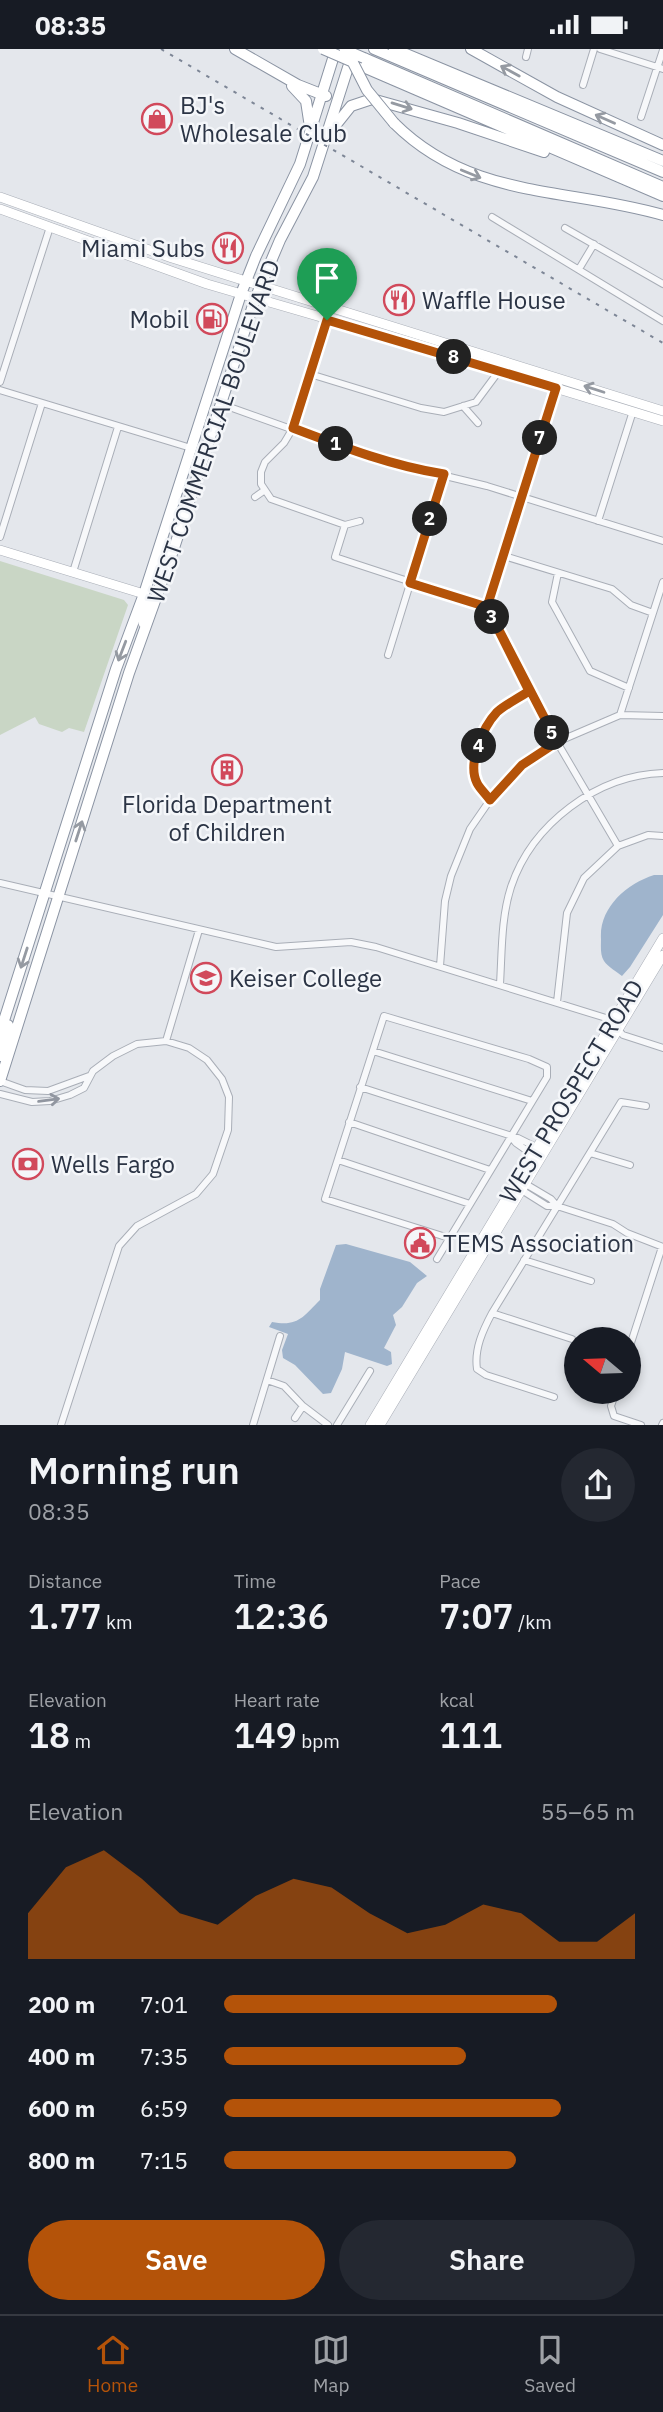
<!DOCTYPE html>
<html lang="en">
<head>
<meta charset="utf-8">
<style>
	body { margin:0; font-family:"IBM Plex Sans",sans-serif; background:#242831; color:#f1f3f6; height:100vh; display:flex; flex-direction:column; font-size:26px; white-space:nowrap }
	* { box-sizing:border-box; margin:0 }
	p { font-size:23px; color:#9ea1a6 }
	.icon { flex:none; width:38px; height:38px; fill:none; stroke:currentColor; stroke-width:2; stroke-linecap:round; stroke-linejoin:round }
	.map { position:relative; height:1376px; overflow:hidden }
	.drawer { display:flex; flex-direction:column; background:#171b24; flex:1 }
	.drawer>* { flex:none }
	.needle { width:46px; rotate:289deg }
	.fabs { position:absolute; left:564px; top:1278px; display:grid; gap:14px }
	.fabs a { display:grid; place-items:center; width:77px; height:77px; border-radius:50%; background:#171b24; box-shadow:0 4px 10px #0003; font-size:35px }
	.pin { position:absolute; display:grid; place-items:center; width:60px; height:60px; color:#fff; margin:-72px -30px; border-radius:50% 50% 50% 0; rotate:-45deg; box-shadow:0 0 7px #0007 }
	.pin .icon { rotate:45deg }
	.km { position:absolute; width:35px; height:35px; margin:-18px; border-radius:50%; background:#222; color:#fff; font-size:19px; line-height:35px; text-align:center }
	.round { display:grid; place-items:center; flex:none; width:74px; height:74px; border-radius:37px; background:#242831 }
	.summary { display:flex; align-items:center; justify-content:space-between; height:119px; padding:0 28px }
	h1 { font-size:38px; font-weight:600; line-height:52px }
	.stats { display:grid; grid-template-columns:repeat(3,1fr); gap:10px; height:119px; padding:7px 28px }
	.stats div { display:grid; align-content:center }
	.stats b { font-size:35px; font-weight:600 }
	.stats small { font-size:19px; font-weight:400 }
	.stats p { font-size:19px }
	.chart { height:196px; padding:14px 28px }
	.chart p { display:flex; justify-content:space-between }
	.chart svg { width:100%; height:126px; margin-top:7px; fill:#b45309; opacity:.7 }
	.action { display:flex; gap:14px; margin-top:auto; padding:14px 28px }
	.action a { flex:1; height:80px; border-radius:42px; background:#b45309; color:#fff; font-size:28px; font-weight:600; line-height:80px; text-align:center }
	.action a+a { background:#242831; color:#f1f3f6 }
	ul { padding:0 28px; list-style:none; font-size:23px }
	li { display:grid; grid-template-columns:112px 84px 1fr; align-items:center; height:52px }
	li i { height:18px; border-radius:9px; background:#b45309 }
	.status { display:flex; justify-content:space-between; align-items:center; height:49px; padding:0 35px; background:#171b24; direction:ltr }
	.status svg { height:19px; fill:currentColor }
	.tab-bar { display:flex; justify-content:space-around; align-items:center; height:98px; border-top:2px solid #363941; background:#171b24; font-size:19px; color:#9ea1a6 }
	.tab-bar a { display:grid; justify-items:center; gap:4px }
	.tab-bar .on { color:#b45309 }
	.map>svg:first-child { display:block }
	.green { fill:#c9d6c5 }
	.water { fill:#9fb4cc }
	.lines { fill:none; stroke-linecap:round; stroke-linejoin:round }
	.street-casing { stroke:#a9aeb7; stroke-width:8 }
	.secondary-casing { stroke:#a9aeb7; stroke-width:10 }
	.highway-casing { stroke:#8b94a3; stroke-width:12 }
	.street { stroke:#f7f8fa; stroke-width:6 }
	.secondary { stroke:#fff; stroke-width:9 }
	.highway { stroke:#fff; stroke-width:10 }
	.rail { stroke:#7d8696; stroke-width:2; stroke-dasharray:3.5 7; stroke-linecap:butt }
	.highway-bridge-casing { stroke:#8b94a3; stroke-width:12; stroke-linecap:butt }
	.highway-bridge { stroke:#fff; stroke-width:10 }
	.oneway { stroke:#959aa2 }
	.oneway2 { stroke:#9196a0 }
	.route-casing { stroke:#fff; stroke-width:14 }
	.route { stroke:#b45309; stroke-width:9 }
	.labels { text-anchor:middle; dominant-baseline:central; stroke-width:5; stroke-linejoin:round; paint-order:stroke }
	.poi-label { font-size:24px; fill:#2b3445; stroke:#f4f6f9; text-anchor:start }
	.street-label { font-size:24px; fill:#2b3445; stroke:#f4f6f9 }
</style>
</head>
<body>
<div class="status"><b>08:35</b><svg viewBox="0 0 49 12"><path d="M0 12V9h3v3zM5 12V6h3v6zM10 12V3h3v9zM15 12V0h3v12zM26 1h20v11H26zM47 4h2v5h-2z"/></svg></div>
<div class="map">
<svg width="663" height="1376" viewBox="0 0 663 1376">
	<rect width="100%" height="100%" fill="#e4e7ec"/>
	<!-- green -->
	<path class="green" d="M0,512L124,551L128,556L84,683L69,679L62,683L39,675L35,668L0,686Z"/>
	<!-- water -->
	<path class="water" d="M654,826H663V866L630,918L622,927C617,923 608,918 604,912C600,906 601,897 601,890C599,859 626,835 654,826Z
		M346,1195L410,1213L427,1227L417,1234L402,1258L393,1266L396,1276L384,1299L391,1303L392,1315L387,1317L345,1303L342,1320L331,1344L323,1345L295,1316L283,1309L282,1301L288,1285L269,1278L272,1273C298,1278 303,1268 320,1251V1240L336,1196Z"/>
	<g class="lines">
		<!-- street casing -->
		<g class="street-casing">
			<path id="street" d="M600,0L663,20
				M526,8L528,0
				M583,36L594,0
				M641,68L663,1
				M492,168L663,272
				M565,179L663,235
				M579,220L594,195
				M327,271L293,379L284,394L265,413L261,423V435L271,450L345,476L360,472
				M310,325L421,359L444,363L476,353L499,322
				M0,333L50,178
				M0,341L191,399
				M221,355L375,410L487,437L663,492
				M463,357L478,374
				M255,448L265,441
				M598,472L633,362
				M345,476L335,508L487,558
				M0,488L42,354
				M504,507L612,540L631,556L653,564
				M73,523L118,378
				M558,524L552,553L590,622L629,639
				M487,558L557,693L618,797
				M487,558L556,339
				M388,606L444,425
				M620,666L663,533
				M490,751C486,745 480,740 477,733C468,716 484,677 497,663C506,655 519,649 529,642
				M0,834L276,898L351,893L376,898L606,969L623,986L663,999
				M440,917L445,852L451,827L470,780L490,751L521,716L557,693L620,666L663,667
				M500,935C502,903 501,869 511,838C532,775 597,726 663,724
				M557,953L567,864L584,829L618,797L648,786L663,787
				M166,992L199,881
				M373,1002L532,1052
				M0,1032L25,1041L48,1042L89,1027
				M360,1038L518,1089L540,1100
				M0,1045L32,1053L50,1052L70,1046L84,1039L93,1022L113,1007L137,995L166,992L189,999L207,1011L222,1030L229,1048L228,1081L213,1125L196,1145L137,1177L119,1197L61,1376
				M349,1073L490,1121
				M510,1087L516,1094L536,1108
				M590,1104L630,1116
				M338,1111L470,1155
				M524,1134L551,1150L557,1157
				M520,1140L547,1157H557L613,1175L627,1184L663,1198
				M437,1210L547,1028V1018L529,1010L384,967L325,1150L449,1189
				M524,1211L591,1232
				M492,1264L572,1290
				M628,1303L662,1198
				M267,1331L284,1337L303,1357L295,1369
				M616,1342L611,1357L614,1367L641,1376
				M554,1348L486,1326L477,1320C474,1300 483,1281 492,1264L621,1053L646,1057
				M303,1357L328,1376
				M253,1376L280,1287
				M337,1376L370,1322
				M662,1376L663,1374"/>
		</g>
		<!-- secondary casing -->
		<g class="secondary-casing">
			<path id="secondary" d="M0,148L172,209L663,362
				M0,160L207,235L369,282L663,372
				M0,501L144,545L146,551L143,574
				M370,1376L663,889
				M380,1376L663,906"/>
		</g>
		<!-- highway casing -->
		<g class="highway-casing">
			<path id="highway" d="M235,0L298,36L326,47
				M374,0L663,123
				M394,0L663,112
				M471,0L557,48L663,96
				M364,9L663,138
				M361,17L663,147
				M292,37L306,52L310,78
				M394,74C471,151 567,138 663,166
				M335,77L351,57L372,50L458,74L544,103
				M0,984L116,620L144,545L241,245L256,207L300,115L336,0
				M0,1007L8,976
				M0,1032L129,624L174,499L255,250L280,191L313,128L352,6"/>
		</g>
		<!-- street -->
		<use href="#street" class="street"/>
		<!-- secondary -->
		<use href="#secondary" class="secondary"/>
		<!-- highway -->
		<use href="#highway" class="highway"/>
		<!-- rail -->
		<path class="rail" d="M161,0L663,294"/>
		<!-- highway-bridge casing -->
		<g class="highway-bridge-casing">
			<path id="highway-bridge" d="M323,0L353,13
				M346,0L367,41L394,74
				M345,1L364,9"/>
		</g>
		<!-- highway-bridge -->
		<use href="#highway-bridge" class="highway-bridge"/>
	</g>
	<!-- one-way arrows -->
	<defs><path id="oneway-shaft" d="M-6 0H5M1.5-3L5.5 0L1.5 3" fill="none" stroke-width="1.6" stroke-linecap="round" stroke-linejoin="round" transform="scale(1.75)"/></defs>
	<g class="oneway">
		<use href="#oneway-shaft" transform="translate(510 22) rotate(-151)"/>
		<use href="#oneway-shaft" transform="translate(402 57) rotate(17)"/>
		<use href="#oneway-shaft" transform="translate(605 70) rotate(-156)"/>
		<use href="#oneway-shaft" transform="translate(471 125) rotate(22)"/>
		<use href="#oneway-shaft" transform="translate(594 340) rotate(-162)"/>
		<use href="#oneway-shaft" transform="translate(122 602) rotate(111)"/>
		<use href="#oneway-shaft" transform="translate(79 782) rotate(-72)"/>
		<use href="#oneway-shaft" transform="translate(24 909) rotate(108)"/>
	</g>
	<use class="oneway2" href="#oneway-shaft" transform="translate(49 1051) rotate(-8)"/>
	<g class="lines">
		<!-- route casing -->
		<g class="route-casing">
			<path id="route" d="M327,271L293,379C343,398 392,417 444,425L410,534L487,558L529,642C519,649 506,655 497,663C483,678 467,714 477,734C480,740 486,745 490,751L522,716L557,693L487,558L556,339L327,271"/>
		</g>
		<!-- route -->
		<use href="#route" class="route"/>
	</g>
	<!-- icons -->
	<defs>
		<g id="shop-ring" transform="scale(1.575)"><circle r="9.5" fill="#f4f6f9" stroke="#d1495b" stroke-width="1.5"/><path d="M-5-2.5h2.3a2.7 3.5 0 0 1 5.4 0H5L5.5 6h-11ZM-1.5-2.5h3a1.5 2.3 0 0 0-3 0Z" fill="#d1495b"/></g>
		<g id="restaurant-ring" transform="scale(1.575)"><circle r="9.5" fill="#f4f6f9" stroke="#d1495b" stroke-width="1.5"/><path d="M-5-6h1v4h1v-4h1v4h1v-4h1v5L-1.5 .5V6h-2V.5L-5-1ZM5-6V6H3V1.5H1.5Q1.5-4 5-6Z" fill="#d1495b"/></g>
		<g id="fuel-ring" transform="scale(1.575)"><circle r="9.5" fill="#f4f6f9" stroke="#d1495b" stroke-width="1.5"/><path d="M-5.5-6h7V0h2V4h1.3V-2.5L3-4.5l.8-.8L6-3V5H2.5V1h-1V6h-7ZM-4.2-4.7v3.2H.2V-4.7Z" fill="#d1495b"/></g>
		<g id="building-ring" transform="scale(1.575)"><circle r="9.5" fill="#f4f6f9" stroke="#d1495b" stroke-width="1.5"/><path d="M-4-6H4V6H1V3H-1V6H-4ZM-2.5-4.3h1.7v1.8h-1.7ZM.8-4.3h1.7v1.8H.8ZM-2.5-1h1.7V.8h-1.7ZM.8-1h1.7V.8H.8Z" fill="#d1495b"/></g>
		<g id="university-ring" transform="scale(1.575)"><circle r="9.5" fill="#f4f6f9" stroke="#d1495b" stroke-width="1.5"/><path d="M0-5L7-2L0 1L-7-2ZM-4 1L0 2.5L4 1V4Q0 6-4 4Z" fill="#d1495b"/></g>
		<g id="bank-ring" transform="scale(1.575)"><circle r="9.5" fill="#f4f6f9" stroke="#d1495b" stroke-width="1.5"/><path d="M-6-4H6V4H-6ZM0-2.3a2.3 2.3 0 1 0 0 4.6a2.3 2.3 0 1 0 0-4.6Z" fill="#d1495b"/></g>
		<g id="civic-ring" transform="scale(1.575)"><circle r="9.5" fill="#f4f6f9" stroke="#d1495b" stroke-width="1.5"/><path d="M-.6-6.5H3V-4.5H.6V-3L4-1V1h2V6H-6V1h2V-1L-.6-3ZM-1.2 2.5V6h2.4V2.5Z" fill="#d1495b"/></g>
	</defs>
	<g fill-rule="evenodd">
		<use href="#shop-ring" x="157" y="70"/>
		<use href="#restaurant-ring" x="228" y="199"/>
		<use href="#restaurant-ring" x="399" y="251"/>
		<use href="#fuel-ring" x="212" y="270"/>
		<use href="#building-ring" x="227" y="721"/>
		<use href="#university-ring" x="206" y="929"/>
		<use href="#bank-ring" x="28" y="1115"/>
		<use href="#civic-ring" x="420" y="1194"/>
	</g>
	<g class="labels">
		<!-- poi labels -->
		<g class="poi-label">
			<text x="180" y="56">BJ's<tspan x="180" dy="28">Wholesale Club</tspan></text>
			<text x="205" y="199" text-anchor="end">Miami Subs</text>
			<text x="422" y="251">Waffle House</text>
			<text x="189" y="270" text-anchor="end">Mobil</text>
			<text x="227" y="755" text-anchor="middle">Florida Department<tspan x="227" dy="28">of Children</tspan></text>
			<text x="229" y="929">Keiser College</text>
			<text x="51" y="1115">Wells Fargo</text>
			<text x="443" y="1194">TEMS Association</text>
		</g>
		<!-- street labels -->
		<g class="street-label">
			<text transform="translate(213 382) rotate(-71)">WEST COMMERCIAL BOULEVARD</text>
			<text transform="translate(571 1042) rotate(-59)">WEST PROSPECT ROAD</text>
		</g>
	</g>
</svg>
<div class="fabs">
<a><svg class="needle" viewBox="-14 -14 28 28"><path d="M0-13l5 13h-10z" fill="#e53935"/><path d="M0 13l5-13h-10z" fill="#9ea1a6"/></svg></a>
</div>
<div class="pin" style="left:327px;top:271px;background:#1e9e55"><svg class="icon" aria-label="arrive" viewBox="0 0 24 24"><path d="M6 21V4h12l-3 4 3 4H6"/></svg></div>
<b class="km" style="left:336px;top:395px">1</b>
<b class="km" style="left:430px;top:470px">2</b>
<b class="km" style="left:492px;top:568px">3</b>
<b class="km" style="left:479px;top:697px">4</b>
<b class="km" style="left:552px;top:684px">5</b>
<b class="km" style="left:540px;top:389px">7</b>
<b class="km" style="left:454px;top:308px">8</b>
</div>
<section class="drawer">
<div class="summary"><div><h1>Morning run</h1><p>08:35</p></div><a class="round"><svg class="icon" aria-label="share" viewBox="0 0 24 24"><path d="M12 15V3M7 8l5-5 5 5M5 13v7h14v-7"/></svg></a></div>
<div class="stats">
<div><p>Distance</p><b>1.77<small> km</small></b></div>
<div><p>Time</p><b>12:36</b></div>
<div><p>Pace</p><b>7:07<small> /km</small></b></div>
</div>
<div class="stats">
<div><p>Elevation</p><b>18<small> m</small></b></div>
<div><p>Heart rate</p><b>149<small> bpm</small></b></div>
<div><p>kcal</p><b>111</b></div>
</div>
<div class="chart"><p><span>Elevation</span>55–65 m</p>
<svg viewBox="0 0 160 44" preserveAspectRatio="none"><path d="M0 44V28L10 12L20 6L30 16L40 28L50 32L60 22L70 16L80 19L90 28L100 35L110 32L120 25L130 28L140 38L150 38L160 28V44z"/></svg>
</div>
<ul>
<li><b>200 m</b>7:01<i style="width:81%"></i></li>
<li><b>400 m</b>7:35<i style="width:59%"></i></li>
<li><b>600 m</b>6:59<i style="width:82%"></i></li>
<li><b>800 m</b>7:15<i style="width:71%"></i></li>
</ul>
<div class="action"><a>Save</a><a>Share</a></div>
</section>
<nav class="tab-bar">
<a class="on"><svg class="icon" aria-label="home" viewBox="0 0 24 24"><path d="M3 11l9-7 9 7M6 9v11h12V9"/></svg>Home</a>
<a><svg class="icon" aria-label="map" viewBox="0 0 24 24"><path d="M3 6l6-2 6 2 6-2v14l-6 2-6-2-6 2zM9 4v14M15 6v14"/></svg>Map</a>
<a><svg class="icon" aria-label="saved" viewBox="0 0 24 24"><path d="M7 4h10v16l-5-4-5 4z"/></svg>Saved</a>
</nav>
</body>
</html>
